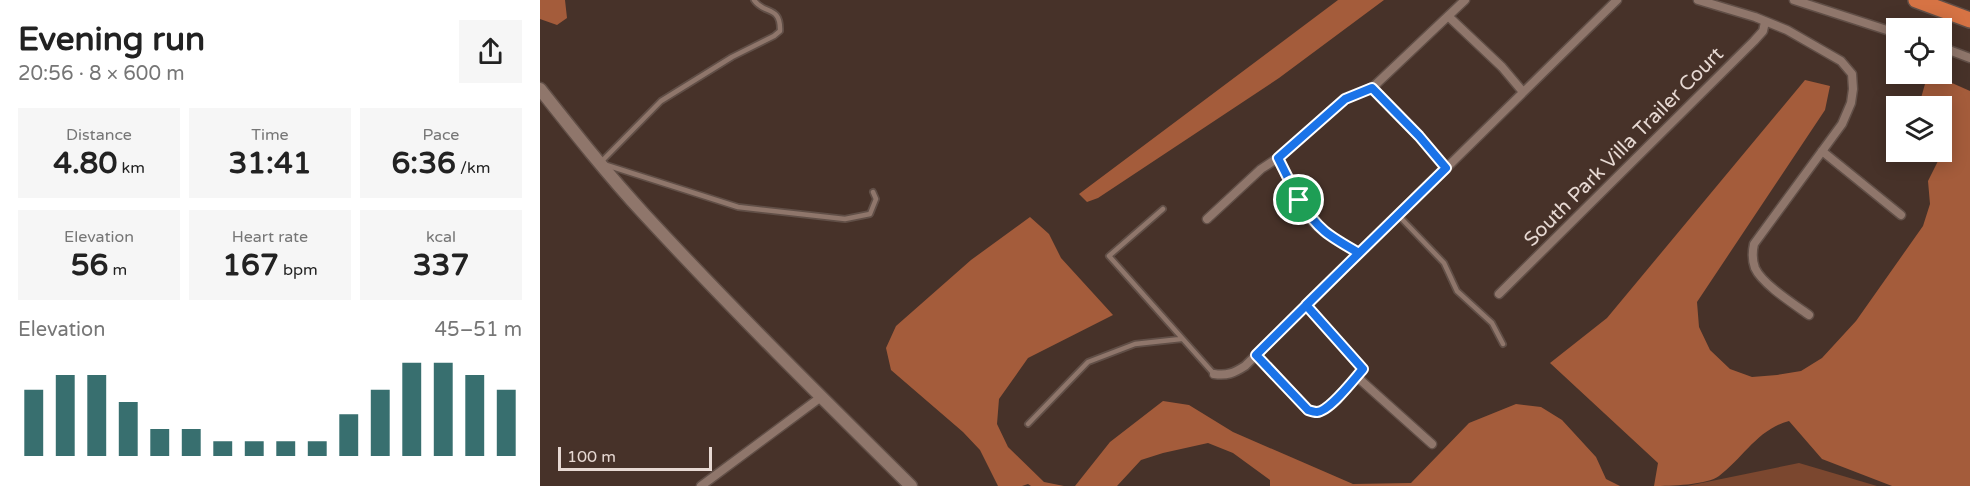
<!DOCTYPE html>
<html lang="en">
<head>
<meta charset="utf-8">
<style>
	body { margin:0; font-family:"Varela Round",sans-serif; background:#f6f6f6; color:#222; height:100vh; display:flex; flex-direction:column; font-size:22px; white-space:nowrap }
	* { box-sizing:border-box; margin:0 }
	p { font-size:20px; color:#767676 }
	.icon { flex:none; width:33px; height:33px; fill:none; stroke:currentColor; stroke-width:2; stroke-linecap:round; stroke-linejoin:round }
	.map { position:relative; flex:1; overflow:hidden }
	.drawer { display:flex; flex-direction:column; background:#fff; width:540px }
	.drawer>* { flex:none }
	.controls { position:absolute; left:1346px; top:18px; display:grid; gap:12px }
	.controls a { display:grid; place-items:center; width:66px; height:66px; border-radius:0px; background:#fff; box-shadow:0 3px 15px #0003; font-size:30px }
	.scale { position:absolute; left:18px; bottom:15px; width:154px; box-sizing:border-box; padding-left:6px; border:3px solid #e7d9d3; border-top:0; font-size:16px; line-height:21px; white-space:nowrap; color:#e7d9d3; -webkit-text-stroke:4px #473229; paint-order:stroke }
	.pin { position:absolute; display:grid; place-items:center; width:51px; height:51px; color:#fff; margin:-26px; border:3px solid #fff; border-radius:50%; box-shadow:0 2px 6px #0007 }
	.round { display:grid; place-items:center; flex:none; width:63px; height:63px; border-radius:0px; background:#f6f6f6 }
	.head { display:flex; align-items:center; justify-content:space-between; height:102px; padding:0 18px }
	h1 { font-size:33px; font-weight:700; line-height:45px }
	.metrics { display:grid; grid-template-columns:repeat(3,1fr); gap:9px; height:102px; padding:6px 18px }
	.metrics div { display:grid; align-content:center; border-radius:0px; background:#f6f6f6; text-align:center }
	.metrics b { font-size:30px; font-weight:700 }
	.metrics small { font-size:16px; font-weight:400 }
	.metrics p { font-size:16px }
	.chart { height:168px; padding:12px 18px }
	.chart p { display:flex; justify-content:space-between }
	.chart svg { width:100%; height:108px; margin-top:6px; stroke:#386f6f; stroke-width:6 }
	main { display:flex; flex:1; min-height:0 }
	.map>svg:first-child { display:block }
	.green { fill:#7b472f }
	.forest { fill:#a45c3b }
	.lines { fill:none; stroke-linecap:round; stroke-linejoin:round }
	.service-casing { stroke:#614f47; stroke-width:8 }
	.minor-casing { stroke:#614f47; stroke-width:11 }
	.secondary-casing { stroke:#614f47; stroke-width:15 }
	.motorway-casing { stroke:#614f47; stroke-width:18 }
	.service { stroke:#8f766b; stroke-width:4.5 }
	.minor { stroke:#8f766b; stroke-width:8 }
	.secondary { stroke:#8f766b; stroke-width:12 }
	.motorway { stroke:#d67344; stroke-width:15 }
	.route-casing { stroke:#fff; stroke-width:12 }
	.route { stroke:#1a73e8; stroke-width:8 }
	.labels { text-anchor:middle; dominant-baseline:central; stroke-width:4.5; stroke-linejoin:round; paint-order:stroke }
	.street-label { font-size:20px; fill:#e7d9d3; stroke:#473229 }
</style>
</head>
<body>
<main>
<section class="drawer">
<div class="head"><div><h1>Evening run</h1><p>20:56 · 8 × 600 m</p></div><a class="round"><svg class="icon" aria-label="share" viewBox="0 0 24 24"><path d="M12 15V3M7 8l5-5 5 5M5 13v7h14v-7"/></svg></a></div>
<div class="metrics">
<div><p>Distance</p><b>4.80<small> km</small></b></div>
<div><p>Time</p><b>31:41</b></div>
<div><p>Pace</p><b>6:36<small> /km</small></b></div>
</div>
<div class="metrics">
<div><p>Elevation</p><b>56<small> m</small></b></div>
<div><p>Heart rate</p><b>167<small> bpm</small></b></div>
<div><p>kcal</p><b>337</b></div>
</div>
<div class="chart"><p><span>Elevation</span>45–51 m</p>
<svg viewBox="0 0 160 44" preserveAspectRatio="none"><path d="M5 44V17M15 44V11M25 44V11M35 44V22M45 44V33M55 44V33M65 44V38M75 44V38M85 44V38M95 44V38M105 44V27M115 44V17M125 44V6M135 44V6M145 44V11M155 44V17"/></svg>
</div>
</section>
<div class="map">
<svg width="1430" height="486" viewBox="0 0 1430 486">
	<rect width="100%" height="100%" fill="#473229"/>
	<!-- green -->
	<path class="green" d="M1259,463L1337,486H1147Z"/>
	<!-- forest -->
	<path class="forest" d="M0,0H25L27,18L17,25L0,19Z
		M798,0H844L739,78L558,198L547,202L539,194Z
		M1387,77L1412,83L1430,91V486H1352L1282,459L1249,421C1218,429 1203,458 1179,476C1168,485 1129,486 1114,486L1118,463L1010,363L1067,318L1265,80L1290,86L1285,110L1157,302L1159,327L1170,350L1190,369L1212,377L1237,375L1261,371L1282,358L1316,321L1383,226L1390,204L1388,181L1399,159L1403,137L1401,106H1391L1381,98Z
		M490,217L509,234L521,258L573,315L488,358L459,399L457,424L468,447L504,482L524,486H491L488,484L482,486H458L440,450L423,432L351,370L346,348L356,326L431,260Z
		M623,401L649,405L693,432L813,484L871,483L929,423L976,404L1001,407L1022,420L1056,457L1066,479L1080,486H730V480L693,453L668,443L623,453L601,460L577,486H535L570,442Z"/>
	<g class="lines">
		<!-- service casing -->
		<g class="service-casing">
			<path id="service" d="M214,0C224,15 241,5 240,31L234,36L192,57L121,101L60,163L198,207L305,219L330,214L336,199L333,192
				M623,209L569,256L674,374
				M858,215L904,263L917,291L952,323L963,344
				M488,424L548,362L595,344L641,339"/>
		</g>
		<!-- minor casing -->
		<g class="minor-casing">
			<path id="minor" d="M1158,0L1215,17L1247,30L1301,61L1312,74L1313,89L1311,103L1302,124L1214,244C1212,253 1212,260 1215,268C1222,284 1255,305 1269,315
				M1254,0L1356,33
				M908,16L962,67L983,92
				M1401,47L1430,58
				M832,88L879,136L906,168
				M1282,151L1361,215
				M738,158C749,179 757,203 772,221C785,235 802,244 819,253
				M667,219L721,169L738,158L805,98L832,88L925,0
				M959,294L1214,41L1223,31L1225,22
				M716,355L768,409C771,411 774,412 777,412C790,411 814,379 823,369L766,305
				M674,374C687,376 694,373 705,366L1077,0
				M816,376L892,444
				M161,486L281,397"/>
		</g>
		<!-- secondary casing -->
		<g class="secondary-casing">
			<path id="secondary" d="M0,89C34,132 68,175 105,215C191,308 281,397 371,486"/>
		</g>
		<!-- motorway casing -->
		<g class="motorway-casing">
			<path id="motorway" d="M1376,0L1430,20"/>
		</g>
		<!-- service -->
		<use href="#service" class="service"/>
		<!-- minor -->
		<use href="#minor" class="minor"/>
		<!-- secondary -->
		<use href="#secondary" class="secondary"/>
		<!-- motorway -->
		<use href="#motorway" class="motorway"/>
	</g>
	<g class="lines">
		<!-- route casing -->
		<g class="route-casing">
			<path id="route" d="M759,200C778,230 789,236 819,253L716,355L768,410C771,411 775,412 777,412C790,411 814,379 823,369L766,305L906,168L879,136L832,88L805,99L738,158L759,200"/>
		</g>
		<!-- route -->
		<use href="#route" class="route"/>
	</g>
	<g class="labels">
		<!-- street labels -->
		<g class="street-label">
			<text transform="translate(1084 147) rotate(-45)">South Park Villa Trailer Court</text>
		</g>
	</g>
</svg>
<div class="controls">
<a><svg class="icon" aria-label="locate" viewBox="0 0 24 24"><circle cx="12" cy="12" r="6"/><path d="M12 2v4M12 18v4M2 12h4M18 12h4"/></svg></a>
<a><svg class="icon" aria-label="layers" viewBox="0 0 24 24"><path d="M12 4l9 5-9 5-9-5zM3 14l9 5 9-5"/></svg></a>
</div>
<div class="scale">100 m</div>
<div class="pin" style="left:759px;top:200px;background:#1e9e55"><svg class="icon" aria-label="arrive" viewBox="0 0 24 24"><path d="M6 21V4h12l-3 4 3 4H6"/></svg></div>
</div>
</main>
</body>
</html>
